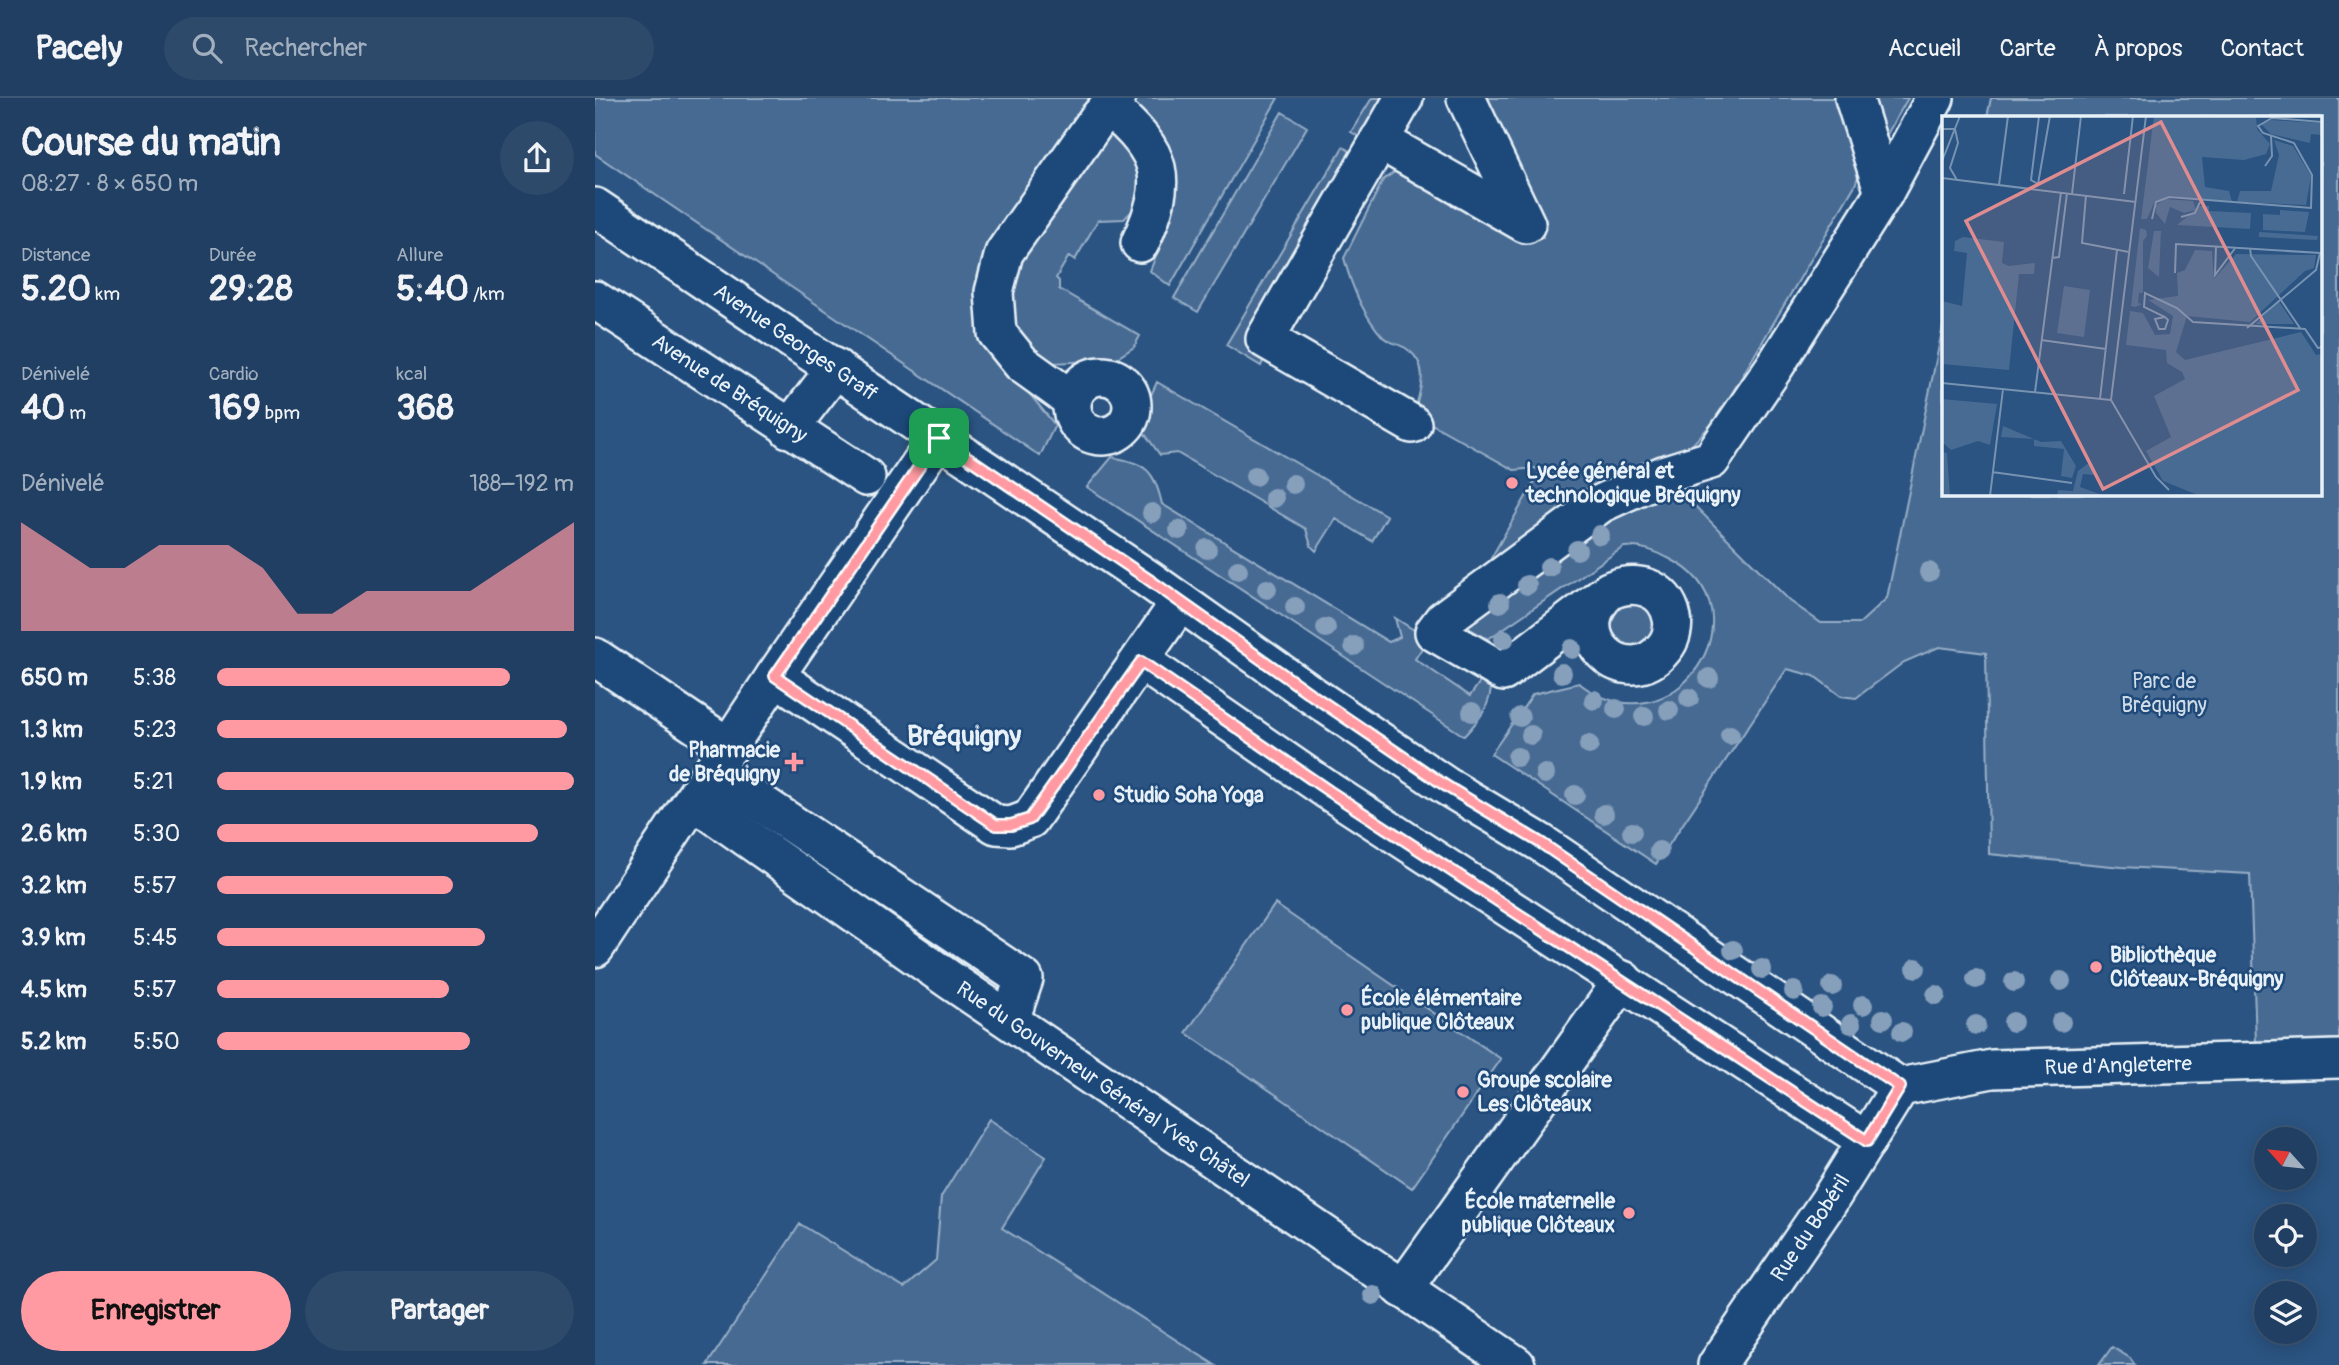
<!DOCTYPE html>
<html lang="fr">
<head>
<meta charset="utf-8">
<style>
	body { margin:0; font-family:Pangolin,sans-serif; background:#2d4a6b; color:#f1f3f6; height:100vh; display:flex; flex-direction:column; font-size:26px; white-space:nowrap }
	* { box-sizing:border-box; margin:0 }
	p { font-size:23px; color:#a2afbe }
	.icon { flex:none; width:38px; height:38px; fill:none; stroke:currentColor; stroke-width:2; stroke-linecap:round; stroke-linejoin:round }
	.map { position:relative; flex:1; overflow:hidden }
	.side { display:flex; flex-direction:column; background:#203f62; width:595px }
	.side>* { flex:none }
	.needle { width:46px; rotate:297deg }
	.buttons { position:absolute; left:1659px; top:1029px; display:grid; gap:14px }
	.buttons a { display:grid; place-items:center; width:63px; height:63px; border-radius:50%; background:#203f62; box-shadow:0 4px 18px #0003,0 0 0 2px #3d5877; font-size:35px }
	.pin { position:absolute; display:grid; place-items:center; width:60px; height:60px; color:#fff; margin:-30px; border-radius:14px; box-shadow:0 4px 10px #0006 }
	.round { display:grid; place-items:center; flex:none; width:74px; height:74px; border-radius:37px; background:#2d4a6b }
	.headline { display:flex; align-items:center; justify-content:space-between; height:119px; padding:0 21px }
	h1 { font-size:38px; font-weight:700; line-height:52px }
	.stats { display:grid; grid-template-columns:repeat(3,1fr); gap:10px; height:119px; padding:7px 21px }
	.stats div { display:grid; align-content:center }
	.stats b { font-size:35px; font-weight:700 }
	.stats small { font-size:19px; font-weight:400 }
	.stats p { font-size:19px }
	.chart { height:196px; padding:14px 21px }
	.chart p { display:flex; justify-content:space-between }
	.chart svg { width:100%; height:126px; margin-top:7px; fill:#ff9aa2; opacity:.7 }
	.action { display:flex; gap:14px; margin-top:auto; padding:14px 21px }
	.action a { flex:1; height:80px; border-radius:42px; background:#ff9aa2; color:#111; font-size:28px; font-weight:700; line-height:80px; text-align:center }
	.action a+a { background:#2d4a6b; color:#f1f3f6 }
	ul { padding:0 21px; list-style:none; font-size:23px }
	li { display:grid; grid-template-columns:112px 84px 1fr; align-items:center; height:52px }
	li i { height:18px; border-radius:9px; background:#ff9aa2 }
	header { display:flex; align-items:center; gap:42px; box-sizing:border-box; height:98px; padding:0 35px; background:#203f62; border-bottom:2px solid #3d5877 }
	header strong { font-size:33px }
	nav { display:flex; gap:38px; margin-inline-start:auto; font-size:24px }
	.search { width:490px; height:63px; background:#2d4a6b; display:flex; align-items:center; gap:18px; box-sizing:border-box; padding:0 24px; border-radius:38px; color:#a2afbe; font-size:26px }
	main { display:flex; flex:1; min-height:0 }
	.map>svg:first-child { display:block }
	.green { fill:#476b93; stroke:#98aec6; stroke-width:2 }
	.lines { fill:none; stroke-linecap:round; stroke-linejoin:round }
	.minor-casing { stroke:#e8f1f8; stroke-width:42 }
	.minor { stroke:#1f4a7a; stroke-width:37 }
	.tree { fill:#869fbb }
	.route-casing { stroke:#fff; stroke-width:14 }
	.route { stroke:#ff9aa2; stroke-width:9 }
	.poi-dot { fill:#ff9aa2; stroke:#1f4a7a; stroke-width:2.5 }
	.labels { text-anchor:middle; dominant-baseline:central; stroke-width:5; stroke-linejoin:round; paint-order:stroke }
	.street-label { font-size:21px; fill:#e8f1f8; stroke:#1f4a7a }
	.poi-label { font-size:21px; font-weight:bold; fill:#e8f1f8; stroke:#1f4a7a; text-anchor:start }
	.park-label { font-size:21px; fill:#d0dde9; stroke:#1f4a7a }
	.district-label { font-size:28px; font-weight:bold; fill:#e8f1f8; stroke:#1f4a7a }
	.inset-road { fill:none; stroke:#7793b1; stroke-width:2 }
	.view { fill:#df8c90; fill-opacity:0.15; stroke:#df8c90; stroke-width:3.5 }
	.inset-edge { fill:none; stroke:#e8f1f8; stroke-width:3.5 }
</style>
</head>
<body>
<header>
<strong>Pacely</strong>
<div class="search"><svg class="icon" aria-label="search" viewBox="0 0 24 24"><circle cx="10" cy="10" r="6"/><path d="M15 15l6 6"/></svg>Rechercher</div>
<nav><a>Accueil</a><a>Carte</a><a>À propos</a><a>Contact</a></nav>
</header>
<main>
<section class="side">
<div class="headline"><div><h1>Course du matin</h1><p>08:27 · 8 × 650 m</p></div><a class="round"><svg class="icon" aria-label="share" viewBox="0 0 24 24"><path d="M12 15V3M7 8l5-5 5 5M5 13v7h14v-7"/></svg></a></div>
<div class="stats">
<div><p>Distance</p><b>5.20<small> km</small></b></div>
<div><p>Durée</p><b>29:28</b></div>
<div><p>Allure</p><b>5:40<small> /km</small></b></div>
</div>
<div class="stats">
<div><p>Dénivelé</p><b>40<small> m</small></b></div>
<div><p>Cardio</p><b>169<small> bpm</small></b></div>
<div><p>kcal</p><b>368</b></div>
</div>
<div class="chart"><p><span>Dénivelé</span>188–192 m</p>
<svg viewBox="0 0 160 44" preserveAspectRatio="none"><path d="M0 44V6L10 14L20 22L30 22L40 14L50 14L60 14L70 22L80 38L90 38L100 30L110 30L120 30L130 30L140 22L150 14L160 6V44z"/></svg>
</div>
<ul>
<li><b>650 m</b>5:38<i style="width:82%"></i></li>
<li><b>1.3 km</b>5:23<i style="width:98%"></i></li>
<li><b>1.9 km</b>5:21<i style="width:100%"></i></li>
<li><b>2.6 km</b>5:30<i style="width:90%"></i></li>
<li><b>3.2 km</b>5:57<i style="width:66%"></i></li>
<li><b>3.9 km</b>5:45<i style="width:75%"></i></li>
<li><b>4.5 km</b>5:57<i style="width:65%"></i></li>
<li><b>5.2 km</b>5:50<i style="width:71%"></i></li>
</ul>
<div class="action"><a>Enregistrer</a><a>Partager</a></div>
</section>
<div class="map">
<svg width="1744" height="1267" viewBox="0 0 1744 1267">
	<rect width="100%" height="100%" fill="#2b5482"/>
	<filter id="ink" filterUnits="userSpaceOnUse"><feTurbulence type="fractalNoise" baseFrequency=".0143" numOctaves="2"/><feDisplacementMap in="SourceGraphic" scale="14" xChannelSelector="R" yChannelSelector="G"/><feConvolveMatrix kernelMatrix="1 2 1 2 8 2 1 2 1" color-interpolation-filters="sRGB"/></filter>
	<g filter="url(#ink)">
		<!-- green -->
		<path class="green" d="M0,0H500L401,150L424,283L460,327L445,358L0,56Z
			M543,0H683L575,188L555,173L566,145L569,123L535,16Z
			M777,0H796L768,41L756,34Z
			M888,0H1249L1267,68L1260,87L1123,319L1069,377L1195,503L1226,525H1265L1292,500L1348,228L1349,396H1725V19H1392L1396,0H1744V941L1661,945L1655,776L1527,769L1394,756L1391,555L1344,549L1309,564L1261,600L1246,598L1219,578L1192,571L1061,766L896,656L938,596L984,585C1080,659 1174,510 1075,461C1061,454 1046,447 1029,449L893,541L873,530L895,462L945,374L941,370L919,372L819,316C825,292 836,268 812,251C805,246 794,245 788,239C769,218 756,187 749,160L788,82L801,73L936,142L948,139Z
			M1266,0H1313L1291,38H1282Z
			M687,14L712,29L603,214L579,200Z
			M510,29L547,49L544,106L529,121L503,122L480,162L474,158L461,180L464,183V191L545,238L539,249L519,262L457,265L424,252L408,183Z
			M748,49L758,55L666,268L631,247Z
			M562,284L792,418L777,443L741,421L721,453L716,448L711,431L582,355L565,357L550,336L545,321Z
			M517,359C552,366 559,372 567,406L794,544L805,539L800,520L833,541L820,561L875,598L889,578L896,584C897,607 884,622 869,638L492,389Z
			M1023,505L1055,506L1063,538L1033,552L1014,537L1017,511Z
			M680,806L906,961L817,1090L591,935Z
			M394,1021L451,1059L407,1130L620,1267H112L205,1126L309,1190L341,1162L346,1099Z
			M1517,1249L1535,1260L1540,1267H1504Z"/>
		<g class="lines">
			<!-- minor casing -->
			<g class="minor-casing">
				<g id="minor">
					<path d="M809,0L670,241L817,326"/>
					<path d="M1259,0L1289,95"/>
					<path d="M515,10C568,55 575,80 545,145"/>
					<path d="M784,42L931,126L871,0"/>
					<path id="s1" d="M0,109L553,481L717,597L851,688L946,745L1305,989"/>
					<path id="s2" d="M0,202L271,379"/>
					<circle cx="507" cy="308" r="30"/>
					<path d="M477,302L427,266L402,235L399,194L409,155L502,22L521,0"/>
					<path d="M194,331L241,270"/>
					<path d="M1014,493C965,536 1032,597 1069,550C1076,542 1079,530 1077,520C1071,488 1039,481 1014,493L908,574L839,534L848,522L1005,406L1068,377L1116,362L1180,268L1289,95L1340,0"/>
					<path d="M0,559L134,649"/>
					<path d="M546,563L734,693L1272,1043"/>
					<path d="M180,578L401,727L416,728L435,721L585,504"/>
					<path d="M118,673L429,881L415,922"/>
					<path id="s3" d="M98,702L355,882L921,1267"/>
					<path d="M0,850L180,578L343,340"/>
					<path id="s4" d="M1305,989L1397,971L1744,961"/>
					<path d="M808,1191L1028,882"/>
					<path id="s5" d="M1122,1267L1234,1103L1305,989"/>
				</g>
			</g>
			<!-- minor -->
			<use href="#minor" class="minor"/>
		</g>
		<!-- trees -->
		<g class="tree">
			<circle cx="660" cy="378" r="10"/>
			<circle cx="698" cy="386" r="10"/>
			<circle cx="679" cy="400" r="10"/>
			<circle cx="557" cy="415" r="10"/>
			<circle cx="584" cy="432" r="10"/>
			<circle cx="1005" cy="437" r="10"/>
			<circle cx="612" cy="451" r="10"/>
			<circle cx="982" cy="452" r="10"/>
			<circle cx="954" cy="469" r="10"/>
			<circle cx="643" cy="472" r="10"/>
			<circle cx="1334" cy="474" r="10"/>
			<circle cx="932" cy="487" r="10"/>
			<circle cx="672" cy="491" r="10"/>
			<circle cx="905" cy="505" r="10"/>
			<circle cx="700" cy="509" r="10"/>
			<circle cx="731" cy="530" r="10"/>
			<circle cx="909" cy="541" r="10"/>
			<circle cx="759" cy="548" r="10"/>
			<circle cx="977" cy="551" r="10"/>
			<circle cx="967" cy="575" r="10"/>
			<circle cx="1114" cy="580" r="10"/>
			<circle cx="1094" cy="600" r="10"/>
			<circle cx="999" cy="602" r="10"/>
			<circle cx="1021" cy="611" r="10"/>
			<circle cx="1074" cy="612" r="10"/>
			<circle cx="877" cy="614" r="10"/>
			<circle cx="1049" cy="618" r="10"/>
			<circle cx="925" cy="619" r="10"/>
			<circle cx="936" cy="637" r="10"/>
			<circle cx="1135" cy="637" r="10"/>
			<circle cx="994" cy="647" r="10"/>
			<circle cx="922" cy="659" r="10"/>
			<circle cx="950" cy="676" r="10"/>
			<circle cx="980" cy="697" r="10"/>
			<circle cx="1009" cy="716" r="10"/>
			<circle cx="1037" cy="734" r="10"/>
			<circle cx="1064" cy="753" r="10"/>
			<circle cx="1138" cy="852" r="10"/>
			<circle cx="1321" cy="870" r="10"/>
			<circle cx="1167" cy="871" r="10"/>
			<circle cx="1381" cy="881" r="10"/>
			<circle cx="1466" cy="883" r="10"/>
			<circle cx="1419" cy="884" r="10"/>
			<circle cx="1237" cy="888" r="10"/>
			<circle cx="1199" cy="893" r="10"/>
			<circle cx="1341" cy="897" r="10"/>
			<circle cx="1268" cy="907" r="10"/>
			<circle cx="1227" cy="909" r="10"/>
			<circle cx="1288" cy="921" r="10"/>
			<circle cx="1418" cy="924" r="10"/>
			<circle cx="1466" cy="924" r="10"/>
			<circle cx="1256" cy="926" r="10"/>
			<circle cx="1381" cy="927" r="10"/>
			<circle cx="1307" cy="934" r="10"/>
			<circle cx="778" cy="1197" r="10"/>
		</g>
	</g>
	<g class="lines" filter="url(#ink)">
		<!-- route casing -->
		<g class="route-casing">
			<path id="route" d="M344,340L553,481L717,597L851,688L946,745L1305,989L1272,1043L734,693L546,564L435,721L416,727H401L180,578Z"/>
		</g>
		<!-- route -->
		<use href="#route" class="route"/>
	</g>
	<!-- markers -->
	<g class="poi-dot">
		<circle cx="917" cy="385" r="7"/>
		<path d="M195.5 653.5h7v7h7v7h-7v7h-7v-7h-7v-7h7z"/>
		<circle cx="504" cy="697" r="7"/>
		<circle cx="1501" cy="869" r="7"/>
		<circle cx="752" cy="912" r="7"/>
		<circle cx="868" cy="994" r="7"/>
		<circle cx="1034" cy="1115" r="7"/>
	</g>
	<g class="labels">
		<!-- street labels -->
		<g class="street-label">
			<text stroke="none"><textPath href="#s1" startOffset="242">Avenue Georges Graff</textPath></text>
			<text stroke="none"><textPath href="#s2" startOffset="161">Avenue de Bréquigny</textPath></text>
			<text stroke="none"><textPath href="#s4" startOffset="220">Rue d'Angleterre</textPath></text>
			<text stroke="none"><textPath href="#s3" startOffset="499">Rue du Gouverneur Général Yves Châtel</textPath></text>
			<text stroke="none"><textPath href="#s5" startOffset="166">Rue du Bobéril</textPath></text>
		</g>
		<!-- poi labels -->
		<g class="poi-label">
			<text x="931" y="373">Lycée général et<tspan x="931" dy="24">technologique Bréquigny</tspan></text>
			<text x="185" y="652" text-anchor="end">Pharmacie<tspan x="185" dy="24">de Bréquigny</tspan></text>
			<text x="518" y="697">Studio Soha Yoga</text>
			<text x="1515" y="857">Bibliothèque<tspan x="1515" dy="24">Clôteaux-Bréquigny</tspan></text>
			<text x="766" y="900">École élémentaire<tspan x="766" dy="24">publique Clôteaux</tspan></text>
			<text x="882" y="982">Groupe scolaire<tspan x="882" dy="24">Les Clôteaux</tspan></text>
			<text x="1020" y="1103" text-anchor="end">École maternelle<tspan x="1020" dy="24">publique Clôteaux</tspan></text>
		</g>
		<!-- park labels -->
		<g class="park-label">
			<text x="1569" y="583">Parc de<tspan x="1569" dy="24">Bréquigny</tspan></text>
		</g>
		<!-- district labels -->
		<g class="district-label">
			<text x="369" y="638">Bréquigny</text>
		</g>
	</g>
	<!-- overview -->
	<g transform="translate(1347 18)">
		<rect width="380" height="380" fill="#2b5482"/>
		<path d="M212,0H314L315,13L328,28L324,38L302,44L260,41L263,71L287,75L290,86L227,80L212,87L205,103H199ZM329,4L380,7V19L369,18L368,27L329,18L319,8ZM332,24L351,30L369,60L364,89L295,86L298,75H329L337,39ZM223,83L251,85L254,94L242,97L228,91L223,108L214,97V89ZM258,90H267V95L309,97L308,113L235,109ZM338,94L367,96L363,116L321,114V98L338,99ZM198,112L204,114L205,120L201,125V177H197L196,187L200,188L193,191L189,190ZM212,115H219L217,161L206,152ZM317,116L376,120L375,124L317,121ZM21,121L62,126L60,147L67,150L93,147L92,158H77L67,254L0,248V185L20,190L25,137L12,135L13,125ZM253,134L270,135L272,163L294,138L374,139L372,152L363,155L308,206L245,200L234,236L243,244L359,216L374,239L380,238V380H258L221,365L204,335L229,321L212,280L243,263L240,256L225,247L224,234L184,229L188,195L201,197L213,219L228,218L231,200L206,184L236,180L235,157L243,154ZM122,170L148,174L142,221L115,217ZM336,184L352,208H314ZM0,283L55,288L48,329L36,325L9,334L0,326ZM61,310L99,326L119,325L134,350L130,362L119,360L122,333L92,330V323L59,321ZM0,336L5,337L8,380H0ZM148,346L152,359L141,358L138,371L163,380H115L116,374L131,375L136,355Z" fill="#476b93"/>
		<path class="inset-road" d="M97,0L89,64L96,68L108,0M0,13H13L16,27L8,52L15,64M0,45L18,0M323,50L330,40L329,20M0,62L194,86M57,69L66,0M130,78L139,0M182,78L191,0M144,79L140,127L187,136M239,101L253,97L258,86M210,103L214,86L227,81L369,92L370,59L352,27L321,17L316,10L330,2L380,6M274,130L273,159L294,131M308,132L309,140L358,212M110,142L117,141L125,77M233,157L234,128L378,137L374,154L305,212M223,201L213,203L217,213H223L226,204L223,201L202,191L203,177L235,192L251,206L363,213L376,232L380,231M99,224L164,233M0,267L169,284M93,276L119,76M158,283L175,134M169,284L204,0M169,284L214,361L227,374M50,356L130,367M48,380L61,273"/>
		<path class="view" d="M219,6L356,274L161,373L24,105Z"/>
		<rect width="380" height="380" class="inset-edge"/>
	</g>
</svg>
<div class="buttons">
<a><svg class="needle" viewBox="-14 -14 28 28"><path d="M0-13l5 13h-10z" fill="#e53935"/><path d="M0 13l5-13h-10z" fill="#a2afbe"/></svg></a>
<a><svg class="icon" aria-label="locate" viewBox="0 0 24 24"><circle cx="12" cy="12" r="6"/><path d="M12 2v4M12 18v4M2 12h4M18 12h4"/></svg></a>
<a><svg class="icon" aria-label="layers" viewBox="0 0 24 24"><path d="M12 4l9 5-9 5-9-5zM3 14l9 5 9-5"/></svg></a>
</div>
<div class="pin" style="left:344px;top:340px;background:#1e9e55"><svg class="icon" aria-label="arrive" viewBox="0 0 24 24"><path d="M6 21V4h12l-3 4 3 4H6"/></svg></div>
</div>
</main>
</body>
</html>
